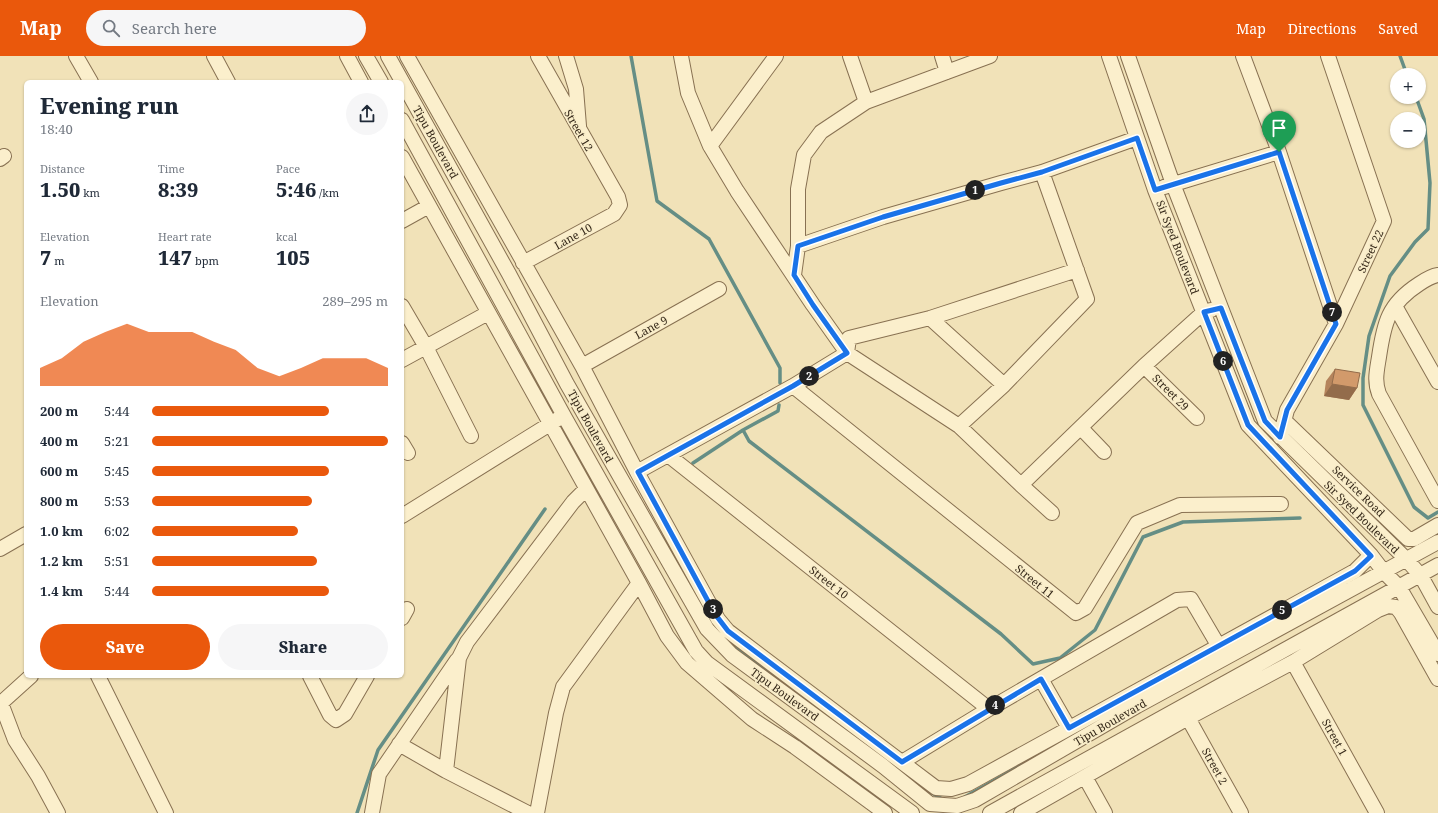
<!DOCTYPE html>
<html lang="en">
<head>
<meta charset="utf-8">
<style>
	body { margin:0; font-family:"Noto Serif",serif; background:#f6f6f7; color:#1f2937; height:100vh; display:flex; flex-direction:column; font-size:15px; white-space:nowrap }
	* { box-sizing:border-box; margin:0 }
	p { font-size:13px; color:#747a83 }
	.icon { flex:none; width:22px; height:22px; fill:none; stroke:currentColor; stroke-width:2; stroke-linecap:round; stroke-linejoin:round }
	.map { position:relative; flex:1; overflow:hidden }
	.panel { position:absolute; left:24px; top:24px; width:380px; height:598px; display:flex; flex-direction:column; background:#fff; border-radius:6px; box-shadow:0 1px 3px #0004 }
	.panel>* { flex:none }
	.tools { position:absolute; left:1390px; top:12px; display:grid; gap:8px }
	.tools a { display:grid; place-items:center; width:36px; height:36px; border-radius:50%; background:#fff; box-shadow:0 1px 3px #0004; font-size:20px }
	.pin { position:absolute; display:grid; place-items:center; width:34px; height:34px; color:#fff; margin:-41px -17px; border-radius:50% 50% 50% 0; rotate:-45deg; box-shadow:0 0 4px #0007 }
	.pin .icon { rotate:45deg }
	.km { position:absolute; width:20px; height:20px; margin:-10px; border-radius:50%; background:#222; color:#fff; font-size:11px; line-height:20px; text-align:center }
	.round { display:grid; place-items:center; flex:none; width:42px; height:42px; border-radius:21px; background:#f6f6f7 }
	.overview { display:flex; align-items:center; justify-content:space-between; height:68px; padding:0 16px }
	h1 { font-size:22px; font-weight:800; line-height:30px }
	.stats { display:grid; grid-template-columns:repeat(3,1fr); gap:6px; height:68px; padding:4px 16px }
	.stats div { display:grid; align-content:center }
	.stats b { font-size:20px; font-weight:800 }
	.stats small { font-size:11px; font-weight:400 }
	.stats p { font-size:11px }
	.chart { height:112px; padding:8px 16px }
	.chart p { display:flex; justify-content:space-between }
	.chart svg { width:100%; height:72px; margin-top:4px; fill:#ea580c; opacity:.7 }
	.cta { display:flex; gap:8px; margin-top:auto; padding:8px 16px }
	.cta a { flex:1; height:46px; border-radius:24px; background:#ea580c; color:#fff; font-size:16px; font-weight:800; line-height:46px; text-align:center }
	.cta a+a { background:#f6f6f7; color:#1f2937 }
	ul { padding:0 16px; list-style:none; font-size:13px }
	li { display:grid; grid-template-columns:64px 48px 1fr; align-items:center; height:30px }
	li i { height:10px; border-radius:5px; background:#ea580c }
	header { display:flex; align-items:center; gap:24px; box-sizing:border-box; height:56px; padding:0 20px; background:#ea580c; color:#fff }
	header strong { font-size:19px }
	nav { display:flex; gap:22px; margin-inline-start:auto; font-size:14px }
	.search { width:280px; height:36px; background:#f6f6f7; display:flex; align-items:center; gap:10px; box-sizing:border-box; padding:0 14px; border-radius:22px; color:#747a83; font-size:15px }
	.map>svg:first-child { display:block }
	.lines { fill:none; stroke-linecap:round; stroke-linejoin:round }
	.stream { stroke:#658e85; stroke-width:3.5 }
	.minor-casing { stroke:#887152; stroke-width:16 }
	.minor { stroke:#fbefcc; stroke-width:14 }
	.wall { fill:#b5845c }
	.shaded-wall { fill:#936c4b }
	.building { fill:#d29a6b; stroke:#936c4b }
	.route-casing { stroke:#fff; stroke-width:8 }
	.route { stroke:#1a73e8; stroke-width:5 }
	.labels { text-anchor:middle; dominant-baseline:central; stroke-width:3; stroke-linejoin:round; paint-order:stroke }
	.street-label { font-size:11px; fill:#352819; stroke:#f8ecc8 }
</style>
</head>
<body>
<header>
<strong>Map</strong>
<div class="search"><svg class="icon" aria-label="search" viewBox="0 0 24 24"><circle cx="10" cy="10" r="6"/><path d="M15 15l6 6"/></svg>Search here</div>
<nav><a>Map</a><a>Directions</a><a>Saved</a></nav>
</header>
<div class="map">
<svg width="1438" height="757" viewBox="0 0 1438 757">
	<rect width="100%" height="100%" fill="#f1e2b8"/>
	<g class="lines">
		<!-- stream -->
		<path class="stream" d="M631,0L657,145L709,183L780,312V327
			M1400,0L1407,19
			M1416,41L1424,63L1430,127L1428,173L1415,186L1390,220L1369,280L1363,322V349L1414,451L1428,462L1438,456
			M743,374L749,385L1001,578L1033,608L1060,602L1095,574L1143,481L1183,466L1300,462
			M693,407L743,374L778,355L779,349
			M708,561L718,576
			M723,580L767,615L917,727
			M929,735L942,743
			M963,742L1057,689
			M357,757L378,694L545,453"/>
		<!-- minor casing -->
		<g class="minor-casing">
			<path id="minor" d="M76,0L91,26
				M214,0L228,26
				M347,0L361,26
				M366,0L381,26
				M388,0L509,218L567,328L707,573L732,599L883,710L930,748L957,750L975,744L1137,650L1438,486
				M407,0L582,310L637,416L718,563L728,575L936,732L951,733L968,728L1355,515L1371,499
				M566,0L576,33L579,70
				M681,0L688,37L710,90L737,135L813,249L847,297L959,370L1021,429L1052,457
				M850,0L866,46
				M942,0L947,16
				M1109,0L1155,134L1248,369L1371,499L1384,516L1399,531L1438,598
				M1128,0L1173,128L1265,365L1406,503L1421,520L1438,551
				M1243,0L1279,96L1336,268
				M402,64L564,360L696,595L707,607L912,757
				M710,90L776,0
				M402,101L639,527L667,580L687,607L752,663L795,691L885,757
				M0,103L4,100
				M1164,131L1279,96
				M402,165L429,150
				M798,190L883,161L1001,127L1042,116L1137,82
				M523,207L614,158L620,149L618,141L538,0
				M794,219L798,190V133L804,99L821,76L866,46L990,0
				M1438,219C1431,220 1425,224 1419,228C1388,248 1384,267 1379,301C1377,314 1374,325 1379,338L1438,445
				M402,250L426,291L471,380
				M1395,250L1438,326
				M930,262L1004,329
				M402,304L488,257
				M582,310L719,233
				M1144,310L1197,362
				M793,330L1076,557L1085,552L1137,467L1180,449L1281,448
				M1285,365L1408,483H1414L1438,469
				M959,370L1004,329L1087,243L1042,116
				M1081,372L1104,396
				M1280,381L1287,354L1336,268L1384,165L1328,0
				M402,387L408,397
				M668,399L989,653
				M637,416L793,330L847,297L849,282L930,262L1077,214
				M1021,429L1144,310L1204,256L1211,254
				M402,460L558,363
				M0,493L26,478
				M402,562L407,553
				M1293,606L1377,757
				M31,620L1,647L15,684L38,720L58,757
				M98,620L166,757
				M310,620L330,659L336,664L345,658L367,620
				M1041,623L1069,672
				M1188,662L1241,757
				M399,688L446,715L528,757
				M902,706L989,653L1177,544L1191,543L1218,589
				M446,715L459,602L467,586L573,446L586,433
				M1085,721L1105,757
				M372,757L379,718L457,604
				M537,757L556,657L563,631L639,527
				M990,757L1438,509
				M1021,757L1188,662L1293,606L1378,554L1388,550L1396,551L1401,557L1438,623"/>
		</g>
		<!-- minor -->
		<use href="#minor" class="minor"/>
	</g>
	<!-- wall -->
	<path class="wall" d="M1335,313L1357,332L1349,344L1324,340L1326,325Z"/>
	<!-- shaded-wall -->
	<path class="shaded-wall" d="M1332,328L1357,332L1349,344L1324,340Z"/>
	<!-- building -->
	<path class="building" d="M1335,313L1360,317L1357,332L1332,328Z"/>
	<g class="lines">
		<!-- route casing -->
		<g class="route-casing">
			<path id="route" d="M1137,82L1155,134L1279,96L1336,268L1287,354L1280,381L1265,365L1221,252L1204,256L1248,369L1371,500L1355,515L1069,672L1041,623L902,706L728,575L715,558L638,416L793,330L847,297L813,249L794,219L798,190L883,161L1001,127L1042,116Z"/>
		</g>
		<!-- route -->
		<use href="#route" class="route"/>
	</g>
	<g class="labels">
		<!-- street labels -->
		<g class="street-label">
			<text transform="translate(579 74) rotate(60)">Street 12</text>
			<text transform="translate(436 86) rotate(61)">Tipu Boulevard</text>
			<text transform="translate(573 180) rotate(-29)">Lane 10</text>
			<text transform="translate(1178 191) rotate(69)">Sir Syed Boulevard</text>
			<text transform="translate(1370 195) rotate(-65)">Street 22</text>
			<text transform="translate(651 271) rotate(-29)">Lane 9</text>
			<text transform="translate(1171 336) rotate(45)">Street 29</text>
			<text transform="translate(591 370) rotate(61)">Tipu Boulevard</text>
			<text transform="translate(1359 435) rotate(44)">Service Road</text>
			<text transform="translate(1362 461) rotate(44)">Sir Syed Boulevard</text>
			<text transform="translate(1035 525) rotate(39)">Street 11</text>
			<text transform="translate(829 526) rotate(38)">Street 10</text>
			<text transform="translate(785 638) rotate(36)">Tipu Boulevard</text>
			<text transform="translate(1110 666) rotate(-30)">Tipu Boulevard</text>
			<text transform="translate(1335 681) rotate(61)">Street 1</text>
			<text transform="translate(1215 710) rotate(61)">Street 2</text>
		</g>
	</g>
</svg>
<div class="tools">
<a>+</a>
<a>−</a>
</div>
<div class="pin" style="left:1279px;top:96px;background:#1e9e55"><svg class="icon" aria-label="arrive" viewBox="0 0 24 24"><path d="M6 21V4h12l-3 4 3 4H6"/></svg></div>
<b class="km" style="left:975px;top:134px">1</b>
<b class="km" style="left:809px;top:320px">2</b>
<b class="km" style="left:713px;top:553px">3</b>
<b class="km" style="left:995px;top:649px">4</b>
<b class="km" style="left:1282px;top:554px">5</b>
<b class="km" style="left:1223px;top:305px">6</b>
<b class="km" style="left:1332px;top:256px">7</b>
<section class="panel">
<div class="overview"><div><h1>Evening run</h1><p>18:40</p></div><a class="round"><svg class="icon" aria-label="share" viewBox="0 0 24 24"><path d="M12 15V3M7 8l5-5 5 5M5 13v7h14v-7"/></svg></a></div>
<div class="stats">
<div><p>Distance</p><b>1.50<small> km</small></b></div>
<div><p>Time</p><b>8:39</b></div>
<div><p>Pace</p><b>5:46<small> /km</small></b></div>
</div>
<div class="stats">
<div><p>Elevation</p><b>7<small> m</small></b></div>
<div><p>Heart rate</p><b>147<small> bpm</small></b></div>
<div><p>kcal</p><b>105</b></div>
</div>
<div class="chart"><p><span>Elevation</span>289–295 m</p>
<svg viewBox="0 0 160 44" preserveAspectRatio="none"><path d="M0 44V33L10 27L20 17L30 11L40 6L50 11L60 11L70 11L80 17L90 22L100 33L110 38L120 33L130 27L140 27L150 27L160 33V44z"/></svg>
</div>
<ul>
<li><b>200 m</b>5:44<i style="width:75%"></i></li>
<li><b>400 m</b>5:21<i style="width:100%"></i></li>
<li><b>600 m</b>5:45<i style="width:75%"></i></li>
<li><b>800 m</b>5:53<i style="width:68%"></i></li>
<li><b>1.0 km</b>6:02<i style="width:62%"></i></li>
<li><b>1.2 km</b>5:51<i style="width:70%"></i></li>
<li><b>1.4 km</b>5:44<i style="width:75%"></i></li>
</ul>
<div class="cta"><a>Save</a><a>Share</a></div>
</section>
</div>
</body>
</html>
